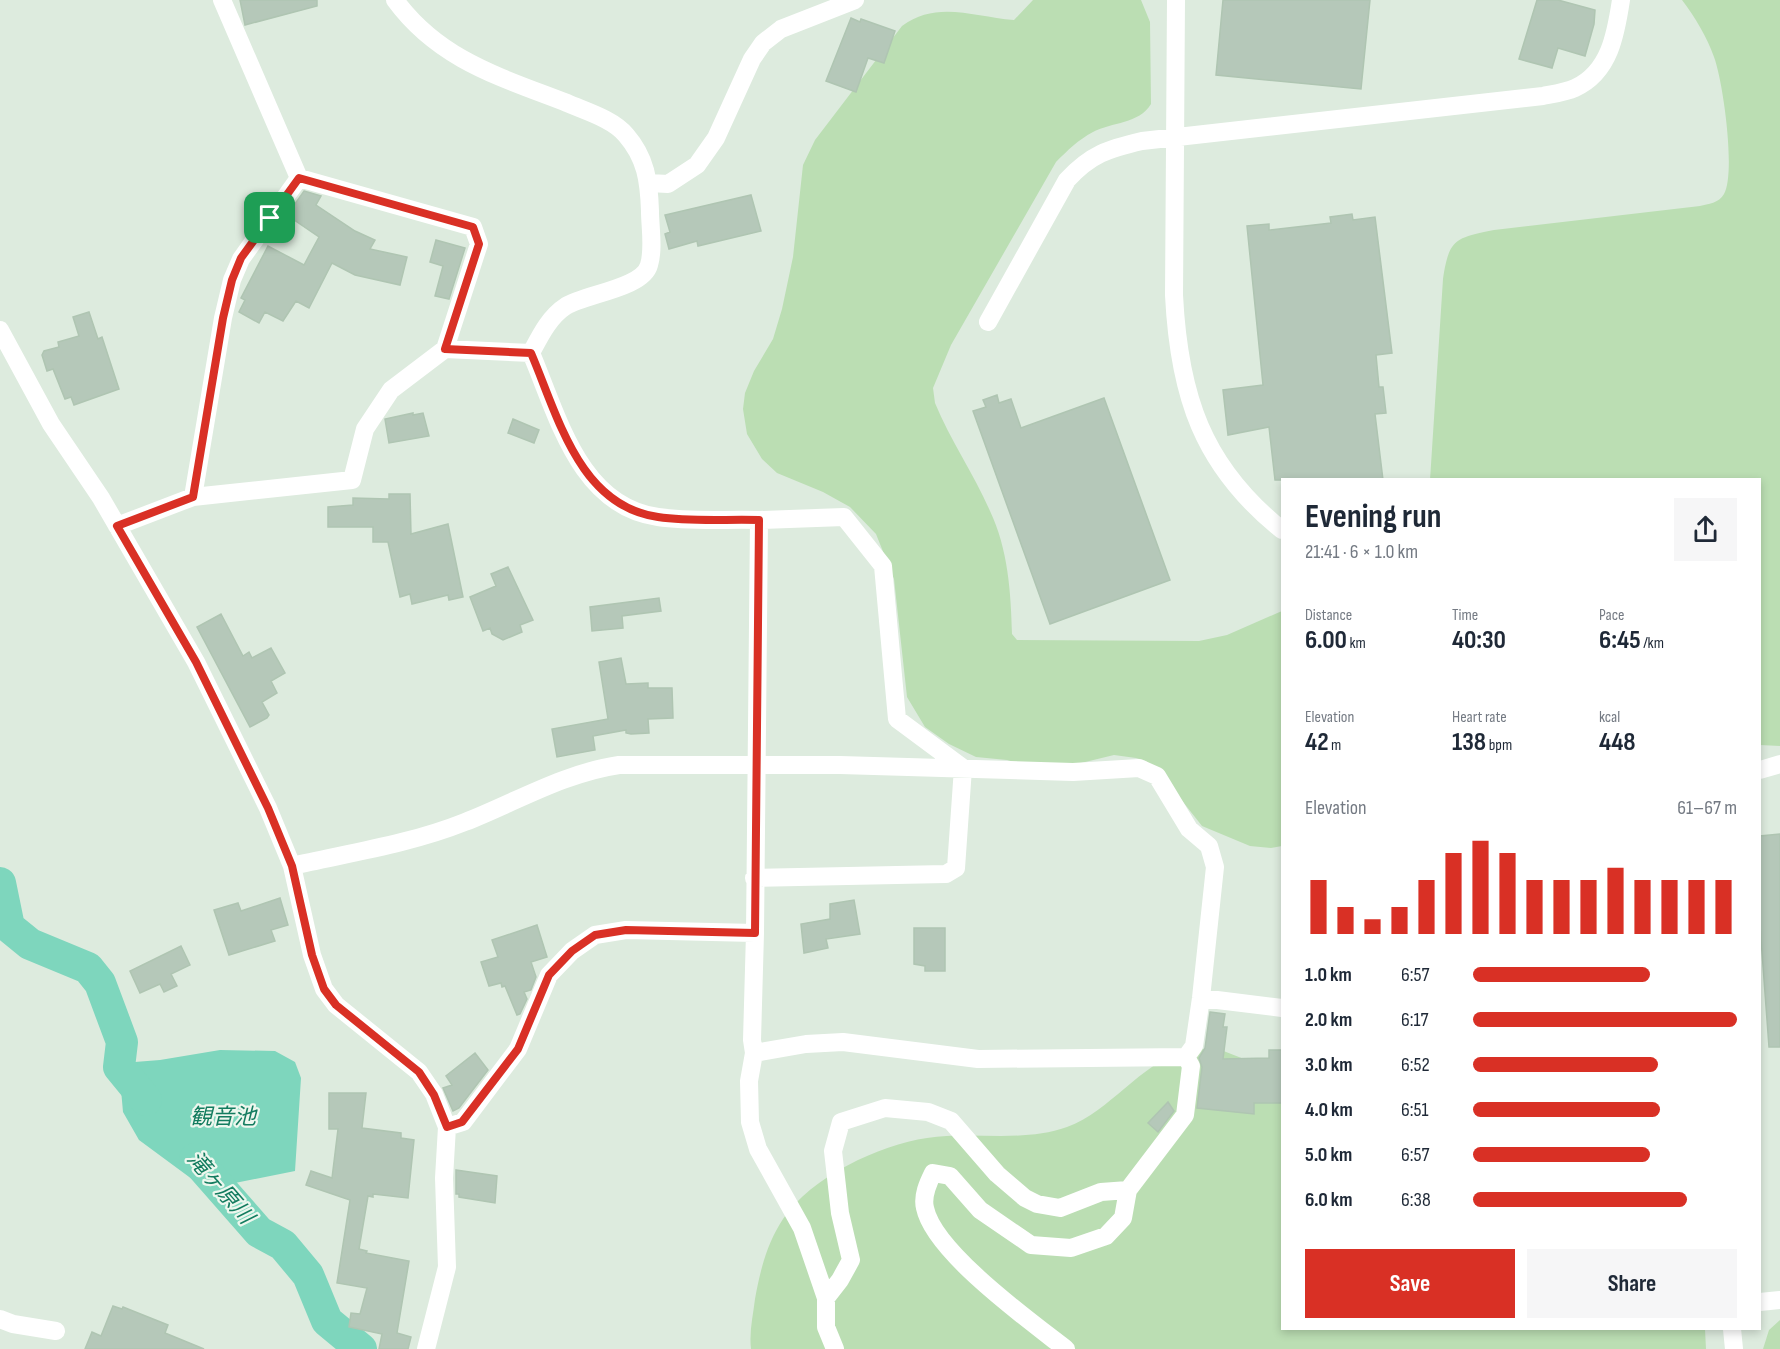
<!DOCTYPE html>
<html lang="en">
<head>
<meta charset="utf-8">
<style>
	body { margin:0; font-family:"Sofia Sans Condensed","Noto Sans JP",sans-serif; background:#f6f6f7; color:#1f2937; height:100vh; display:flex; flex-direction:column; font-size:22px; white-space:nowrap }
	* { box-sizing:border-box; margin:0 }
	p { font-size:20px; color:#747a83 }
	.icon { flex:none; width:33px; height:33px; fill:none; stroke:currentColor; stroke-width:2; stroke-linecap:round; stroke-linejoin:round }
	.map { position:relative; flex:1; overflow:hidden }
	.drawer { position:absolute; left:1281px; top:478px; width:480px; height:852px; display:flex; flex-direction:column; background:#fff; border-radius:0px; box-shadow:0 3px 9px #0003 }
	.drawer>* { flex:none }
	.pin { position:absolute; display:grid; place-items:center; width:51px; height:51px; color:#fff; margin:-26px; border-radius:12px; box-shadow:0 3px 9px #0006 }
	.round { display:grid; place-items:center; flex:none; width:63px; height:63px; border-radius:0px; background:#f6f6f7 }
	.headline { display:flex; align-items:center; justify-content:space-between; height:102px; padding:0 24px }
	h1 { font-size:33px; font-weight:700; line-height:45px }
	.stats { display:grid; grid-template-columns:repeat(3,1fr); gap:9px; height:102px; padding:6px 24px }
	.stats div { display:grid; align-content:center }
	.stats b { font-size:26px; font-weight:700 }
	.stats small { font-size:16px; font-weight:400 }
	.stats p { font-size:16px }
	.chart { height:168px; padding:12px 24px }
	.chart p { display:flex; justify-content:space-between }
	.chart svg { width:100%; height:108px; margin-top:6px; stroke:#d93025; stroke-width:6 }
	.action { display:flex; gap:12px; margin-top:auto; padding:12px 24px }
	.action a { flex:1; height:69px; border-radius:0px; background:#d93025; color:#fff; font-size:24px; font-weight:700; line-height:69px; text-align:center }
	.action a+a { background:#f6f6f7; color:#1f2937 }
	ul { padding:0 24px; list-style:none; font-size:20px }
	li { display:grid; grid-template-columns:96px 72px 1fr; align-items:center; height:45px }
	li i { height:15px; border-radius:8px; background:#d93025 }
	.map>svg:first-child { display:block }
	.green { fill:#bbdeb3 }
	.water { fill:#7ed6bd }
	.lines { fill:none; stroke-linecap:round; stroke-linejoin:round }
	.river { stroke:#7ed6bd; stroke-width:32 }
	.building { fill:#b5c8b9; stroke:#afc5b2; stroke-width:1.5 }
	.minor { stroke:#fff; stroke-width:18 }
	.route-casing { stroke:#fff; stroke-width:12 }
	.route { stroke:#d93025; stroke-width:8 }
	.labels { text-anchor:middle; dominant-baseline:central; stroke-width:4.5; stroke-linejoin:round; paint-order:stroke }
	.water-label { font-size:22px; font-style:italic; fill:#137c5f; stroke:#edf7ee }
</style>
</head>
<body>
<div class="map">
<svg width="1780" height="1349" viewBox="0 0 1780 1349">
	<rect width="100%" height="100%" fill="#ddebde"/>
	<!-- green -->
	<path class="green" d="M1033,0H1141L1150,22L1151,104C1139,124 1112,122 1093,132C1078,140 1068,150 1056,162L951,345L933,388L935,403C950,440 974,474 990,511C1008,549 1011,592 1012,634L1017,640L1199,641L1227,635L1282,611V846L1271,848L1250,846L1202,826L1161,774L1146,761L1136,758L1114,755L1048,771L1007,760L976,757L949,744L925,727L907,697L894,579L876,534L850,507L823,492L777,473L762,459L747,434L743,409L745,393L754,371L773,339L782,309L793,257L803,165L815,140L902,26C937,0 974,17 1014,20Z
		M1682,0H1780V746L1760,745V480H1430L1443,279C1449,238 1456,238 1494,230L1700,206C1708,204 1719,203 1724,194C1736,173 1723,81 1714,57C1707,37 1695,17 1682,0Z
		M1221,1050L1282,1074V1329H1705L1706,1349H751C749,1332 753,1316 755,1299C760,1271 767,1243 783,1219C811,1177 879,1145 927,1138C973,1131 1022,1143 1067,1127C1111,1111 1139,1064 1185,1051C1196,1048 1210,1050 1221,1050Z
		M1780,1320V1349H1763L1769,1330Z"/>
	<!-- water -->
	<path class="water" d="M220,1050L275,1051L295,1062L301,1078L295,1171L225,1185L219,1199L139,1140L123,1112L119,1067L122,1063L160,1060Z"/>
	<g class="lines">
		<!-- river -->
		<path class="river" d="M0,883L9,927L30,944L88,968L100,983L122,1042L119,1067L146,1100
			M195,1159L259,1232L283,1245L308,1275L327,1321L361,1349"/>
	</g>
	<!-- building -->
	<path class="building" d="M240,0H317V6L245,25Z
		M1223,0H1370L1361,89L1216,75Z
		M1537,0H1558L1595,10L1594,24L1585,56L1558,48L1552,68L1519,59Z
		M851,18L860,22L861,19L895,31L884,63L868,58L856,92L826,81Z
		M304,191L321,196L316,205L355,231L375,240L370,249L407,257L400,285L355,275L332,263L309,308L296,301L283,321L265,312L259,323L239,312L245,300L241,298L268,246L304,265L319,237L287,215Z
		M751,195L761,231L698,246L697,241L669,249L665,234L670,232L665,215Z
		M1352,214L1353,220L1375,217L1392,353L1376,355L1379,387H1383L1386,413L1375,414L1383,480H1275L1269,427L1228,435L1223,390L1263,385L1247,226L1269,224V230L1331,223L1330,217Z
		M436,240L465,248L449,299L435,296L443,266L430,262Z
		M89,312L98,339L102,337L119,389L74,405L71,397L65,399L53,369L47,371L42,355L44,351L59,347L58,342L79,336L73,317Z
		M997,395L999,403L1011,399L1021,428L1104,398L1170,580L1050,624L973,411L986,407L983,400Z
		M413,413V415L423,413L429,436L389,443L385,419Z
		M513,419L539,430L534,443L508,433Z
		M389,494H410L411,534L448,524L463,597L449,600L448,595L412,604L410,594L400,597L388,542H373V527H328V507L353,505V498L389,499Z
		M508,567L533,620L520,625L522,632L503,640L492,634L490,628L483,631L470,597L496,586L491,574Z
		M659,598L661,611L622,616L623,628L592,631L590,607Z
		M221,614L243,656L249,652L252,658L271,648L285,673L271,681L277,693L262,702L269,715L267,718L250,727L197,627Z
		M621,658L626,684L648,683V688H672L673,718L648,719L649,733L631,734L626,733V730L593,736L595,750L557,757L552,729L608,719L599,662Z
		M1780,834V1047H1769L1760,925V836Z
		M280,898L288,925L271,930L275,941L229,955L214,910L238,903L241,911Z
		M854,900L860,934L826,939L828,948L804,953L801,924L830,919V904Z
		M537,925L547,957L531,962L536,977L531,990L524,992L527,999L520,1014L517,1015L505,986L502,987L501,983L489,986L481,962L498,957L492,940Z
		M914,928H945V971H925V966L914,964Z
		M181,946L190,965L171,974L177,986L164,992L160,984L140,993L130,971Z
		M1210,1012L1225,1014L1223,1027H1227L1223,1059L1269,1058V1050H1282V1103H1254V1114L1197,1108L1202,1067L1199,1058L1205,1048Z
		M475,1053L488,1070L459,1108L453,1111L443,1088L452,1085L446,1076Z
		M329,1093H366L362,1128L401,1133V1138L414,1140L408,1198L373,1194V1197L368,1196L359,1249L367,1251L366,1253L409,1261L397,1333L411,1337L408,1349H379L382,1334L349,1327L351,1313L360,1314L367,1288L337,1283L350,1200L306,1185L311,1171L332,1178L338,1129H329Z
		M1168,1102L1174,1111L1158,1132L1148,1123Z
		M456,1170L497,1176L495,1203L459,1197V1194H456Z
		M113,1306L122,1309L123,1307L168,1325L165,1333L204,1349H85L92,1332L101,1336Z"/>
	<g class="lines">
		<!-- minor -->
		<path class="minor" d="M222,0L299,178
			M395,0C439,60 500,77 567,103C585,111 613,119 626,135C646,158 649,181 650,211C650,227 654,249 649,265C643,288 586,294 566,306C549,317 540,336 531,353C558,416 579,506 658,517C691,522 726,519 759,520L755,933L626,930L595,935L572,951L549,975L518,1049L463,1122L447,1127
			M1176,0L1174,295C1179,395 1202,466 1282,530
			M299,178L473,227L479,244L445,349L391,390L365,429L352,480L193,497L223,318L232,280L241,259Z
			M649,183L668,184L697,165L716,138L752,59L763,43L781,29L855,0
			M988,322L1067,180C1091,154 1108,149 1142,141L1543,96C1553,94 1566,92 1575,88C1610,72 1616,33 1621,0
			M0,330L51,424L101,498L196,662L268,808L292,866L312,955L324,989L336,1005L419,1072L434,1094L447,1127L444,1178L447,1267L426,1349
			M445,349L531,353
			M117,526L193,497
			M1760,770L1780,764
			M292,866C349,853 410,844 465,822C516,802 564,773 619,765H840L1073,772L1139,768L1157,776L1189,829L1209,846L1215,867L1201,998L1194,1046L1186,1057L978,1059L843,1042L806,1044L754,1053
			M754,878L946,874L956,868L963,768L897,719L883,566L844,517L759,520
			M755,933L752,1040L754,1053L749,1081L750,1122L758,1149L802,1228L826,1298V1327L835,1349
			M1201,998L1282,1008
			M826,1298L840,1280L851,1260L840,1213L833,1151L841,1122L885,1108L928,1112L951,1121L997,1174L1025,1198L1037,1204L1060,1208L1101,1192L1128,1190
			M1760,1302L1780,1300
			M0,1319L13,1324L56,1331
			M1732,1329L1734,1349
			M1066,1349C1030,1321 934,1252 925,1208C922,1196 928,1183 933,1173L950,1176L980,1210L1031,1245L1071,1248L1106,1236L1123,1218L1128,1190L1185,1115L1191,1066L1186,1057"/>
	</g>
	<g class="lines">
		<!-- route casing -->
		<g class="route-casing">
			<path id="route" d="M299,178L473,227L479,244L445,349L531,353C558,416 579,506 658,517C691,522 726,519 759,520L755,933L626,930L595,935L572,951L549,975L518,1049L462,1122L447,1127L434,1095L419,1072L336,1005L324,989L312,955L292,866L268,808L196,662L117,526L193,497L223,318L232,280L241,258Z"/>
		</g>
		<!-- route -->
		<use href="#route" class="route"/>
	</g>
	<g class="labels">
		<!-- water labels -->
		<g class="water-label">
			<text x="223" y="1117">観音池</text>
			<text transform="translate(220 1188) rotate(49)">滝ヶ原川</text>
		</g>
	</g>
</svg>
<div class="pin" style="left:270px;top:218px;background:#1e9e55"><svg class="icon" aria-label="arrive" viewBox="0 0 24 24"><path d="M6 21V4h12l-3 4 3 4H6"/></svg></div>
<section class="drawer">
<div class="headline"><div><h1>Evening run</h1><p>21:41 · 6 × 1.0 km</p></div><a class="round"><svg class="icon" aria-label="share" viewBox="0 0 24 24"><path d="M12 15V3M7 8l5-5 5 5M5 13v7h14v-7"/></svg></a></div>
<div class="stats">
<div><p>Distance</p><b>6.00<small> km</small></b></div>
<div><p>Time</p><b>40:30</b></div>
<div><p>Pace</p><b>6:45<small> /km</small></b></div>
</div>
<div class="stats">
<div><p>Elevation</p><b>42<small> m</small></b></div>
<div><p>Heart rate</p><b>138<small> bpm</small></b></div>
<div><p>kcal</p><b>448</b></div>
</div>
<div class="chart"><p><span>Elevation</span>61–67 m</p>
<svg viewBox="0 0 160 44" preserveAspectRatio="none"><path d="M5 44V22M15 44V33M25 44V38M35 44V33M45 44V22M55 44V11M65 44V6M75 44V11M85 44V22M95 44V22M105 44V22M115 44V17M125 44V22M135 44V22M145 44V22M155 44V22"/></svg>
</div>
<ul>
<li><b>1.0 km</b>6:57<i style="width:67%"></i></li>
<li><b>2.0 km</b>6:17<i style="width:100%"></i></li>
<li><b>3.0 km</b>6:52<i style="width:70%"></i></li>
<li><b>4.0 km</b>6:51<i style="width:71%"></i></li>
<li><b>5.0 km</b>6:57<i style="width:67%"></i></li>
<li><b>6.0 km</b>6:38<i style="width:81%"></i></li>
</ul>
<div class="action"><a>Save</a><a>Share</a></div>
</section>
</div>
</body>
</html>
